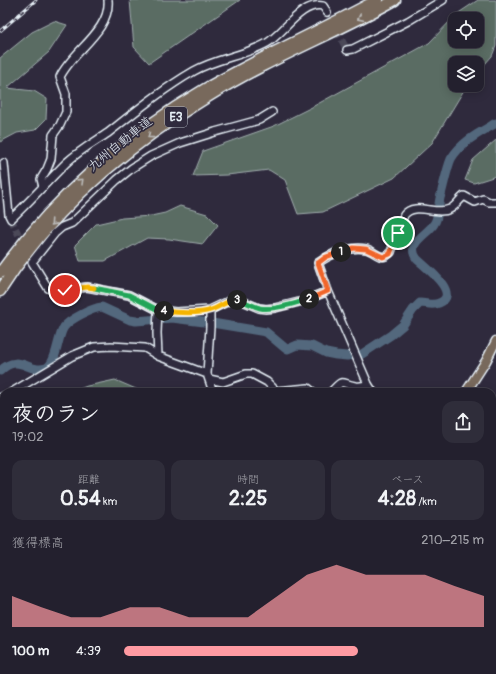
<!DOCTYPE html>
<html lang="ja">
<head>
<meta charset="utf-8">
<style>
	body { margin:0; font-family:Pangolin,"Klee One",sans-serif; background:#2f2d3a; color:#f1f3f6; height:100vh; display:flex; flex-direction:column; font-size:15px; white-space:nowrap }
	* { box-sizing:border-box; margin:0 }
	p { font-size:13px; color:#a3a3aa }
	.icon { flex:none; width:22px; height:22px; fill:none; stroke:currentColor; stroke-width:2; stroke-linecap:round; stroke-linejoin:round }
	.map { position:relative; flex:1; overflow:hidden }
	.sheet { position:absolute; left:0px; top:388px; width:496px; height:286px; display:flex; flex-direction:column; background:#23202e; border-radius:12px 12px 0 0; box-shadow:0 2px 10px #0003,0 0 0 1px #403e4a }
	.sheet>* { flex:none }
	.tools { position:absolute; left:448px; top:12px; display:grid; gap:8px }
	.tools a { display:grid; place-items:center; width:36px; height:36px; border-radius:8px; background:#23202e; box-shadow:0 2px 10px #0003,0 0 0 1px #403e4a; font-size:20px }
	.pin { position:absolute; display:grid; place-items:center; width:34px; height:34px; color:#fff; margin:-17px; border:2px solid #fff; border-radius:50%; box-shadow:0 1px 4px #0007 }
	.km { position:absolute; width:20px; height:20px; margin:-10px; border-radius:50%; background:#222; color:#fff; font-size:11px; line-height:20px; text-align:center }
	.round { display:grid; place-items:center; flex:none; width:42px; height:42px; border-radius:12px; background:#2f2d3a }
	.head { display:flex; align-items:center; justify-content:space-between; height:68px; padding:0 12px }
	h1 { font-size:22px; font-weight:700; line-height:30px }
	.metrics { display:grid; grid-template-columns:repeat(3,1fr); gap:6px; height:68px; padding:4px 12px }
	.metrics div { display:grid; align-content:center; border-radius:10px; background:#2f2d3a; text-align:center }
	.metrics b { font-size:20px; font-weight:700 }
	.metrics small { font-size:11px; font-weight:400 }
	.metrics p { font-size:11px }
	.chart { height:112px; padding:8px 12px }
	.chart p { display:flex; justify-content:space-between }
	.chart svg { width:100%; height:72px; margin-top:4px; fill:#ff9aa2; opacity:.7 }
	ul { padding:0 12px; list-style:none; font-size:13px }
	li { display:grid; grid-template-columns:64px 48px 1fr; align-items:center; height:30px }
	li i { height:10px; border-radius:5px; background:#ff9aa2 }
	.map>svg:first-child { display:block }
	.green { fill:#5a6c64; stroke:#a1aeae; fill-rule:evenodd }
	.lines { fill:none; stroke-linecap:round; stroke-linejoin:round }
	.stream { stroke:#8e9eae; stroke-width:1.5 }
	.river { stroke:#52677d; stroke-width:9 }
	.minor-tunnel { stroke:#4b4859; stroke-width:7; stroke-dasharray:7 3.5; stroke-linecap:butt }
	.minor-casing { stroke:#e8f1f8; stroke-width:10 }
	.major-casing { stroke:#e8f1f8; stroke-width:11 }
	.highway-casing { stroke:#e8f1f8; stroke-width:13 }
	.minor { stroke:#2f2a3d; stroke-width:7 }
	.major { stroke:#78695c; stroke-width:8 }
	.highway { stroke:#78695c; stroke-width:10 }
	.rail-casing { stroke:#e8f1f8; stroke-width:3 }
	.rail { stroke:#2f2a3d; stroke-width:1.5; stroke-dasharray:4.5; stroke-linecap:butt }
	.oneway { stroke:#bbbbba }
	.split-1-casing { stroke:#fff; stroke-width:8 }
	.split-2-casing { stroke:#fff; stroke-width:8 }
	.split-3-casing { stroke:#fff; stroke-width:8 }
	.split-4-casing { stroke:#fff; stroke-width:8 }
	.split-5-casing { stroke:#fff; stroke-width:8 }
	.split-6-casing { stroke:#fff; stroke-width:8 }
	.split-1 { stroke:#f0652b; stroke-width:5 }
	.split-2 { stroke:#f0652b; stroke-width:5 }
	.split-3 { stroke:#22a559; stroke-width:5 }
	.split-4 { stroke:#f5b400; stroke-width:5 }
	.split-5 { stroke:#22a559; stroke-width:5 }
	.split-6 { stroke:#f5b400; stroke-width:5 }
	.labels { text-anchor:middle; dominant-baseline:central; stroke-width:3.5; stroke-linejoin:round; paint-order:stroke }
	.shield { fill:#2f2a3d; stroke:#b0b5c0; stroke-width:1 }
	.shield-label { font-size:12px; font-weight:bold; fill:#e8f1f8 }
	.street-label { font-size:13px; fill:#e8f1f8; stroke:#2f2a3d }
</style>
</head>
<body>
<div class="map">
<svg width="496" height="674" viewBox="0 0 496 674">
	<rect width="100%" height="100%" fill="#2f2a3d"/>
	<filter id="ink" filterUnits="userSpaceOnUse"><feTurbulence type="fractalNoise" baseFrequency=".025" numOctaves="2"/><feDisplacementMap in="SourceGraphic" scale="8" xChannelSelector="R" yChannelSelector="G"/><feConvolveMatrix kernelMatrix="1 2 1 2 8 2 1 2 1" color-interpolation-filters="sRGB"/></filter>
	<g filter="url(#ink)">
		<!-- green -->
		<path class="green" d="M130,0H240L149,63L134,47Z
			M478,0H496V46L492,56L477,73V63H455V85H467L432,143L394,178L323,212L298,214L285,180L269,170L227,175L193,176L203,151L274,126L312,107L429,43L457,14ZM455,19H477V41H455Z
			M54,21L67,25L49,52L7,88L34,91L47,99L46,119L35,130L17,133L0,142V58L32,32Z
			M496,140V174L493,177L474,183L465,180L473,160Z
			M180,206L207,214L218,225L203,244L169,239L147,238L105,261H80L75,245L96,224L122,218L151,216L165,213Z
			M115,380L143,392H71L87,386Z
			M4,590V646L0,649V593Z
			M234,670H274L273,674H239Z"/>
		<g class="lines">
			<!-- stream -->
			<path class="stream" d="M492,588L496,595
				M289,674L290,670"/>
			<!-- river -->
			<path class="river" d="M0,371C20,352 28,374 46,368C57,364 57,337 64,327C70,319 92,308 102,307L130,320L136,321L172,318L212,323L266,332L285,348L288,349L297,345L312,346L326,353L336,355L347,356L362,354L391,335L403,325L413,310L420,303C426,303 433,306 439,303C462,294 424,266 417,259C405,243 427,235 434,224C439,217 438,206 440,198C443,188 447,168 451,159C461,142 479,133 496,123"/>
			<!-- minor-tunnel -->
			<path class="minor-tunnel" d="M327,12L347,50
				M11,219L24,246"/>
			<!-- minor casing -->
			<g class="minor-casing">
				<path id="minor" d="M347,50L353,49L361,45L408,21L443,0
					M272,112L259,120L215,132L180,143L151,156L132,168L117,180L72,223L62,227L55,233L32,262L48,288L53,290L60,291L87,287L129,295L158,310L176,312L210,310L231,300H240L259,308L266,309L275,308L303,301L328,291L368,384L373,392
					M4,163L9,215L11,219C30,201 48,181 66,163C80,150 93,143 108,133C136,111 163,89 194,71C217,58 244,56 267,43C283,34 302,1 323,6L327,12
					M43,187L41,179L47,169L51,159L53,135L60,125L66,112V94L60,77C72,51 111,31 108,0
					M328,291L318,263C331,253 351,246 366,249C373,250 379,259 386,256L391,252L404,215C415,201 436,216 450,209C455,207 459,200 464,196L475,202L483,199L489,202H496
					M158,310L157,333L158,356L207,374
					M210,310V327L207,374L213,392
					M209,379L223,382L246,374H252L267,382L276,391L308,388L313,392
					M12,392L72,356L94,347L111,346L145,348L158,356
					M331,392C344,378 340,383 355,386C360,387 364,386 368,384
					M0,398L4,396
					M492,439L496,443
					M0,506L4,509
					M492,521L496,519
					M0,543H4
					M492,545C494,555 496,564 492,573
					M492,598L496,608
					M492,626H496
					M299,674L300,670"/>
			</g>
			<!-- major casing -->
			<g class="major-casing">
				<path id="major" d="M466,392L486,361L496,341
					M215,670L218,674"/>
			</g>
			<!-- highway casing -->
			<g class="highway-casing">
				<path id="highway" d="M0,273C54,198 125,136 205,89C261,57 320,31 377,0
					M0,291C51,210 128,145 209,96C268,59 334,34 395,0"/>
			</g>
			<!-- minor -->
			<use href="#minor" class="minor"/>
			<!-- major -->
			<use href="#major" class="major"/>
			<!-- highway -->
			<use href="#highway" class="highway"/>
			<!-- rail casing -->
			<g class="rail-casing">
				<path id="rail" d="M0,31L36,0"/>
			</g>
			<!-- rail -->
			<use href="#rail" class="rail"/>
		</g>
		<!-- one-way arrows -->
		<defs><path id="oneway-chevron" d="M-2-3.5L2.5 0L-2 3.5" fill="none" stroke-width="1.6" stroke-linecap="round" stroke-linejoin="round"/></defs>
		<g class="oneway">
			<use href="#oneway-chevron" transform="translate(360 18) rotate(154)"/>
			<use href="#oneway-chevron" transform="translate(150 136) rotate(143)"/>
			<use href="#oneway-chevron" transform="translate(81 181) rotate(-44)"/>
			<use href="#oneway-chevron" transform="translate(53 223) rotate(132)"/>
		</g>
	</g>
	<g class="lines" filter="url(#ink)">
		<!-- split-1 casing -->
		<g class="split-1-casing">
			<path id="split-1" d="M341,252L354,248L366,249L383,257L390,254L398,233"/>
		</g>
		<!-- split-2 casing -->
		<g class="split-2-casing">
			<path id="split-2" d="M309,299L328,291L318,263L326,257L341,252"/>
		</g>
		<!-- split-3 casing -->
		<g class="split-3-casing">
			<path id="split-3" d="M237,300H240C246,302 253,306 260,308C273,311 297,303 309,299"/>
		</g>
		<!-- split-4 casing -->
		<g class="split-4-casing">
			<path id="split-4" d="M164,311C177,313 199,314 211,310C220,307 227,300 237,300"/>
		</g>
		<!-- split-5 casing -->
		<g class="split-5-casing">
			<path id="split-5" d="M94,288L129,295L158,310L164,311"/>
		</g>
		<!-- split-6 casing -->
		<g class="split-6-casing">
			<path id="split-6" d="M65,290L87,287L94,288"/>
		</g>
		<!-- split-1 -->
		<use href="#split-1" class="split-1"/>
		<!-- split-2 -->
		<use href="#split-2" class="split-2"/>
		<!-- split-3 -->
		<use href="#split-3" class="split-3"/>
		<!-- split-4 -->
		<use href="#split-4" class="split-4"/>
		<!-- split-5 -->
		<use href="#split-5" class="split-5"/>
		<!-- split-6 -->
		<use href="#split-6" class="split-6"/>
	</g>
	<g class="labels">
		<!-- shield labels -->
		<rect class="shield" x="165" y="107" width="22" height="20" rx="3"/>
		<g class="shield-label">
			<text x="176" y="117">E3</text>
		</g>
		<!-- street labels -->
		<g class="street-label">
			<text transform="translate(120 144) rotate(-39)">九州自動車道</text>
		</g>
	</g>
</svg>
<div class="tools">
<a><svg class="icon" aria-label="locate" viewBox="0 0 24 24"><circle cx="12" cy="12" r="6"/><path d="M12 2v4M12 18v4M2 12h4M18 12h4"/></svg></a>
<a><svg class="icon" aria-label="layers" viewBox="0 0 24 24"><path d="M12 4l9 5-9 5-9-5zM3 14l9 5 9-5"/></svg></a>
</div>
<div class="pin" style="left:398px;top:233px;background:#1e9e55"><svg class="icon" aria-label="arrive" viewBox="0 0 24 24"><path d="M6 21V4h12l-3 4 3 4H6"/></svg></div>
<div class="pin" style="left:65px;top:290px;background:#d93025"><svg class="icon" aria-label="check" viewBox="0 0 24 24"><path d="M5 12l5 5 9-10"/></svg></div>
<b class="km" style="left:341px;top:252px">1</b>
<b class="km" style="left:309px;top:299px">2</b>
<b class="km" style="left:237px;top:300px">3</b>
<b class="km" style="left:164px;top:311px">4</b>
<section class="sheet">
<div class="head"><div><h1>夜のラン</h1><p>19:02</p></div><a class="round"><svg class="icon" aria-label="share" viewBox="0 0 24 24"><path d="M12 15V3M7 8l5-5 5 5M5 13v7h14v-7"/></svg></a></div>
<div class="metrics">
<div><p>距離</p><b>0.54<small> km</small></b></div>
<div><p>時間</p><b>2:25</b></div>
<div><p>ペース</p><b>4:28<small> /km</small></b></div>
</div>
<div class="chart"><p><span>獲得標高</span>210–215 m</p>
<svg viewBox="0 0 160 44" preserveAspectRatio="none"><path d="M0 44V25L10 32L20 38L30 38L40 32L50 32L60 38L70 38L80 38L90 25L100 12L110 6L120 12L130 12L140 12L150 19L160 25V44z"/></svg>
</div>
<ul>
<li><b>100 m</b>4:39<i style="width:65%"></i></li>
</ul>
</section>
</div>
</body>
</html>
